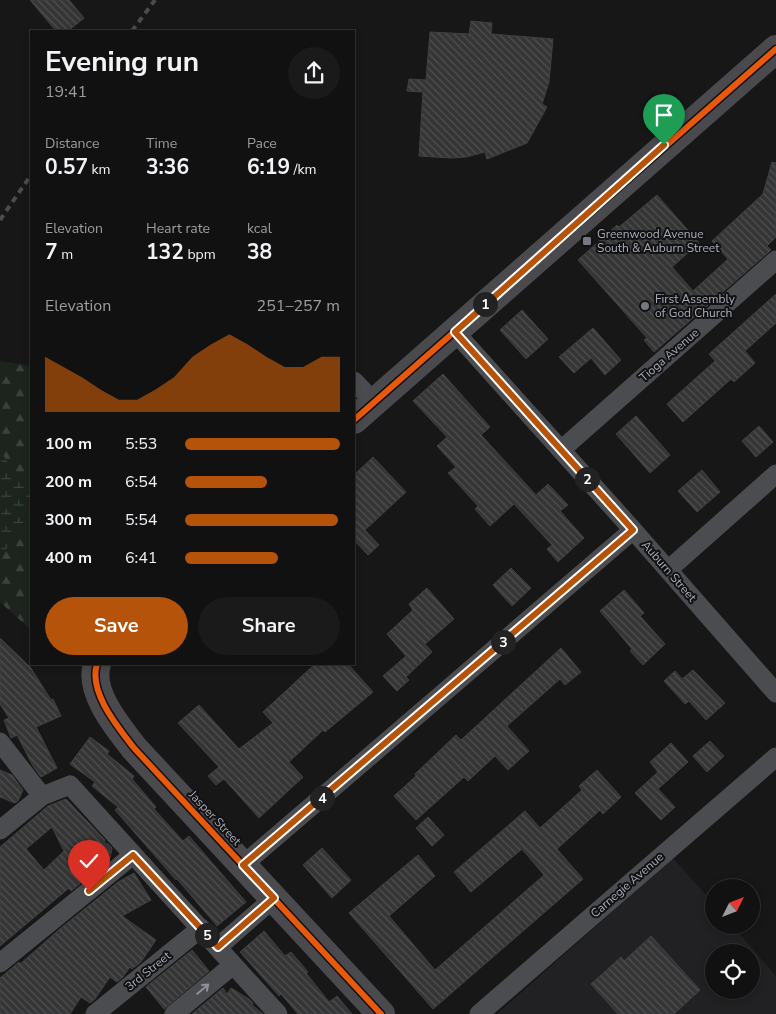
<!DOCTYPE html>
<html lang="en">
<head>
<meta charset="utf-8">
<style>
	body { margin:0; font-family:"Nunito Sans",sans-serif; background:#1a1a1a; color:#f1f3f6; height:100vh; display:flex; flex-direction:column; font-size:19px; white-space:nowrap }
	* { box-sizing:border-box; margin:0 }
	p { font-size:16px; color:#9c9d9f }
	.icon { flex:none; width:28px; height:28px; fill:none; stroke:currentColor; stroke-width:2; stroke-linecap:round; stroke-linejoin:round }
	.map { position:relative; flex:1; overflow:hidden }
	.drawer { position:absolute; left:30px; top:30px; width:325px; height:635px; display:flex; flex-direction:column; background:#111; border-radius:0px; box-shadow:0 2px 8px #0003,0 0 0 1px #303131 }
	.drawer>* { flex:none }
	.needle { width:32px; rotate:48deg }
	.controls { position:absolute; left:705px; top:879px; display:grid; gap:10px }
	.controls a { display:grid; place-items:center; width:55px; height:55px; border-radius:50%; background:#111; box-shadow:0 2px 8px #0003,0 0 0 1px #303131; font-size:25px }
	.pin { position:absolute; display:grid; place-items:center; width:42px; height:42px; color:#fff; margin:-51px -21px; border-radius:50% 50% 50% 0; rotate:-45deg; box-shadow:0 0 5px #0007 }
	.pin .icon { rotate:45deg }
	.km { position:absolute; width:25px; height:25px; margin:-12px; border-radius:50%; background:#222; color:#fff; font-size:14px; line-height:25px; text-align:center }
	.round { display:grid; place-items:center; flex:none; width:52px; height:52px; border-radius:26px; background:#1a1a1a }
	.summary { display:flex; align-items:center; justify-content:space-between; height:85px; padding:0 15px }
	h1 { font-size:28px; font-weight:700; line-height:38px }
	.figures { display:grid; grid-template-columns:repeat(3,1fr); gap:8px; height:85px; padding:5px 15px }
	.figures div { display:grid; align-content:center }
	.figures b { font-size:21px; font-weight:700 }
	.figures small { font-size:14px; font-weight:400 }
	.figures p { font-size:14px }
	.chart { height:140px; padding:10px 15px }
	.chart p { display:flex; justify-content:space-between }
	.chart svg { width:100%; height:90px; margin-top:5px; fill:#b45309; opacity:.7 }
	.action { display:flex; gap:10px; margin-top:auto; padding:10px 15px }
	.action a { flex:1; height:58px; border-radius:30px; background:#b45309; color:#fff; font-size:20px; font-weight:700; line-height:58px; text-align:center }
	.action a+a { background:#1a1a1a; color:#f1f3f6 }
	ul { padding:0 15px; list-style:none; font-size:16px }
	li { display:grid; grid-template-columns:80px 60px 1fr; align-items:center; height:38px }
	li i { height:12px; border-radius:6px; background:#b45309 }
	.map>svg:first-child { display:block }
	.built { fill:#212123; fill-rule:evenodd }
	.forest { fill:url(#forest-firs) }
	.wetland { fill:url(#wetland-marsh) }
	.building { fill:url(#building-back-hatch); stroke:#3f4043; fill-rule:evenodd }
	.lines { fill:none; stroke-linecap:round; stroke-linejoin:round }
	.street { stroke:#4b4c50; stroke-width:19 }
	.secondary { stroke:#4a4a4e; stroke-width:28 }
	.rail { stroke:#4b4c4f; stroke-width:4; stroke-dasharray:6 5; stroke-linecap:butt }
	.cycleway-casing { stroke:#111113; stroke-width:9 }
	.cycleway { stroke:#e8590c; stroke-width:6 }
	.oneway { stroke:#8c9099 }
	.route-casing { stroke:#fff; stroke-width:10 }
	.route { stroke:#b45309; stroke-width:6 }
	.poi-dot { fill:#757880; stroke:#111113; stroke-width:2 }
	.labels { text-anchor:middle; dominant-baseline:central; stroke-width:4; stroke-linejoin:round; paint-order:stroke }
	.poi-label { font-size:12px; fill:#a8adb8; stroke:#111113; text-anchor:start }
	.street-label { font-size:12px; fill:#a8adb8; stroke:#111113 }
</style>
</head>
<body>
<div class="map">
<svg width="776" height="1014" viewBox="0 0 776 1014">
	<defs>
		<pattern id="forest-firs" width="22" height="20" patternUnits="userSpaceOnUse" patternTransform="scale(1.25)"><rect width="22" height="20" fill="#1d241e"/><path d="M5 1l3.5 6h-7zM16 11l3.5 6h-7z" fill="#3b413d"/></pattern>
		<pattern id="wetland-marsh" width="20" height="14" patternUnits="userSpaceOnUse" patternTransform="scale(1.25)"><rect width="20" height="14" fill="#1d241e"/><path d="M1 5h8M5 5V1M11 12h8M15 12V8" fill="none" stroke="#3b413d"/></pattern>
		<pattern id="building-back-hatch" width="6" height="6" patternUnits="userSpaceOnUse" patternTransform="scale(1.25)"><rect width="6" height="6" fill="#353536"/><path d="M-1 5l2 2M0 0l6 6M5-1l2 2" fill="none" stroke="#4f5051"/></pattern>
	</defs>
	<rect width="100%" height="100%" fill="#171717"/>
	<!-- built -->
	<path class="built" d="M673,858L714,904V925H732L776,976V1014H497ZM714,952H751V990H714Z"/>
	<!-- forest -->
	<path class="forest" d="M0,361L31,366V630L0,602V558L23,524L30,494L0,451Z"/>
	<!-- wetland -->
	<path class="wetland" d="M0,451L30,494L23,524L0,558Z"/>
	<!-- building -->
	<path class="building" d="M30,0H69L84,18L68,31H56Z
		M471,21L492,23L491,34L553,39L549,82L542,104L547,107L527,143L487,159L485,152L466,157L451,158L419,156L423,92L407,91L409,79L426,80L430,32L469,34Z
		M772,162L776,163V237L767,246L771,250L654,352L644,340L647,338L578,260L617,225L619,227L657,195L699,243L672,267L693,291L728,259L712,241L763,194Z
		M776,294V323L745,351L755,363L734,382L731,379L683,422L667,404L715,361L709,354Z
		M522,310L548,339L526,359L500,330Z
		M593,328L621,360L605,375L591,358L574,373L559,357Z
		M443,374L490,427L481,435L536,495L548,484L568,505L560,511L584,538L558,562L547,549L552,545L514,504L490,526L475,509L478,506L448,473L456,467L437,446L447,437L413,401Z
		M636,416L670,455L650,473L616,434Z
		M759,426L773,442L756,457L742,441Z
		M373,457L406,492L365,530L379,545L368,555L354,540V475Z
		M702,470L720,492L697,512L678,491Z
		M511,568L531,588L512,606L493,585Z
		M427,588L454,619L425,644L432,652L406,677L409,680L397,691L383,676L406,656L387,634L413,610L409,604Z
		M624,590L644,613L640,616L665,644L643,665L630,651L632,649L600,611Z
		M0,638L31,668L51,700L53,699L61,716L36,727L57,768L41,777L33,766L17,735L11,738L4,720L9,718L0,704Z
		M561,648L581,672L565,685L560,679L507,726L529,751L508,770L495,756L468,781L464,777L416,820L394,796L416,776L415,774L456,735L461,740Z
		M315,664H348L373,692L325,732L323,730L289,762L303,777L259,818L224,779L216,785L208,776L219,767L178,723L199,705L239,749L273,723L263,712Z
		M693,670L725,703L706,720L689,701L685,704L664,681L675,671L682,679Z
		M90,737L109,751L107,754L134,776L132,779L156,807L154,809L183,841L189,836L246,902L217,926L177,879L176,880L115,810L118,807L92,786L95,782L70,764Z
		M710,741L724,756L707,772L693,756Z
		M671,743L688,762L658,789L675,807L661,820L635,793L658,772L650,762Z
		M0,770L12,775L23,790L18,801L15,803L0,797Z
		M597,770L621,797L603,814L600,810L557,849L583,879L433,1009L349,913L418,855L435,876L389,916L435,970L544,875L522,849L471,892L454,872L525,811L540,828L582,790L579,786Z
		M66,799L105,840L104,843L108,844L112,848L110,859L108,861L75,856L92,874L71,891L69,888L0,946V847L48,806ZM52,827L64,851L44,870L26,849Z
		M428,817L444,835L432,846L416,828Z
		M322,848L351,880L332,898L303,865Z
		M134,873L151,900L122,916L156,940L141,962L132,969L130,967L123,977L117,982L110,977L95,999L90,1003L81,997L70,1014H0V978L19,962L20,964L61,928L118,882Z
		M264,931L285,956L291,952L308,972L306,973L329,1002L337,996L352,1014H298L281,994L279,996L240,952Z
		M651,936L700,990L674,1014H618L591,984L621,957L624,961Z
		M192,950L209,971L164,1009L146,987Z
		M223,988L227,994L231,988L249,999L253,1003L252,1005L263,1014H192Z"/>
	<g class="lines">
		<!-- street -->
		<path class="street" d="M455,332L633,530L776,693
			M354,381L374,402
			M561,450L776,260
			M668,570L776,474
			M0,742L42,796
			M0,830L42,796L70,785L278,1014
			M243,865L633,530
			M218,947L274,898
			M0,963L133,855
			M95,1014L201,928
			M174,1014L233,965
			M479,1014L776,757"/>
		<!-- secondary -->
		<path class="secondary" d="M354,420L776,49
			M97,664C88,692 118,727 134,748L381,1014"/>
		<!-- rail -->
		<path class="rail" d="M132,31L155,0
			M0,220L31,175"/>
		<!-- cycleway casing -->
		<g class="cycleway-casing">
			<path id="cycleway" d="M354,420L776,49
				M97,664C88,692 118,727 134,748L381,1014
				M243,865L633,530"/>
		</g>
		<!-- cycleway -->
		<use href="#cycleway" class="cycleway"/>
	</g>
	<!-- one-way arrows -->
	<defs><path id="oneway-shaft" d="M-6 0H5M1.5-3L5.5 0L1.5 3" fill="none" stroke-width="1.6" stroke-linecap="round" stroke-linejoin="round" transform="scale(1.25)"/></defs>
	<use class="oneway" href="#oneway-shaft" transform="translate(203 989) rotate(-40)"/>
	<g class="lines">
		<!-- route casing -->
		<g class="route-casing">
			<path id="route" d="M89,891L133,855L218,947L274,898L243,865L633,530L455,332L664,145"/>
		</g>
		<!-- route -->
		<use href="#route" class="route"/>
	</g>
	<!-- markers -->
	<g class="poi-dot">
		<rect x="582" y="236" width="10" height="10" rx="2.5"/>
		<circle cx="645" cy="306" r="5"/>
	</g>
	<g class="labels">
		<!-- poi labels -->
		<g class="poi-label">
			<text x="597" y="234">Greenwood Avenue<tspan x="597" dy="14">South &amp; Auburn Street</tspan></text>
			<text x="655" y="299">First Assembly<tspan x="655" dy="14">of God Church</tspan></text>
		</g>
		<!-- street labels -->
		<g class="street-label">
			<text transform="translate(669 355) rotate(-41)">Tioga Avenue</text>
			<text transform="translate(669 571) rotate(49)">Auburn Street</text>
			<text transform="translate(215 818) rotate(47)">Jasper Street</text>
			<text transform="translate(627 885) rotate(-41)">Carnegie Avenue</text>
			<text transform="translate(148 971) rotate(-39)">3rd Street</text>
		</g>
	</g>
</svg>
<div class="controls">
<a><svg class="needle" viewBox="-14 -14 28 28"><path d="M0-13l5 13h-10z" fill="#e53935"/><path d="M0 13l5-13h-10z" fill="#9c9d9f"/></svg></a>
<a><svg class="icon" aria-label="locate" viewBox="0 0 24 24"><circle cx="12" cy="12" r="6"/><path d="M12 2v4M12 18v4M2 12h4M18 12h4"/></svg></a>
</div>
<div class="pin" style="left:664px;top:145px;background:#1e9e55"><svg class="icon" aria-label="arrive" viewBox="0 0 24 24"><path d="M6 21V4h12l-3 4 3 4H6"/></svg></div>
<div class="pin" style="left:89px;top:891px;background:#d93025"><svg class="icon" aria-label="check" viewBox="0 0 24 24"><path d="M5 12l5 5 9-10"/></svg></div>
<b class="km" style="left:485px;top:304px">1</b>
<b class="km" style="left:587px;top:479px">2</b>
<b class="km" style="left:503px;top:642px">3</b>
<b class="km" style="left:322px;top:798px">4</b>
<b class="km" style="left:207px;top:935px">5</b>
<section class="drawer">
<div class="summary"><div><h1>Evening run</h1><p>19:41</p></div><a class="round"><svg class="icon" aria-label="share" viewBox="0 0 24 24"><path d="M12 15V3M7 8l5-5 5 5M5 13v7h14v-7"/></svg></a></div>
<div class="figures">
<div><p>Distance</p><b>0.57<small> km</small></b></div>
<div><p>Time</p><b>3:36</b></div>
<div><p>Pace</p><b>6:19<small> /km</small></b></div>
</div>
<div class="figures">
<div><p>Elevation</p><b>7<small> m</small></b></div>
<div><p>Heart rate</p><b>132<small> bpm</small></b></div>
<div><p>kcal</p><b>38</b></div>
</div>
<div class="chart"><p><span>Elevation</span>251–257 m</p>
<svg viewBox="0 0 160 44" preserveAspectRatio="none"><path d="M0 44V17L10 22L20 27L30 33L40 38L50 38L60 33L70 27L80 17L90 11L100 6L110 11L120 17L130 22L140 22L150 17L160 17V44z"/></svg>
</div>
<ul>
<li><b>100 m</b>5:53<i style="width:100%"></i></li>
<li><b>200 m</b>6:54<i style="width:53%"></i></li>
<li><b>300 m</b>5:54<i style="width:99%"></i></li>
<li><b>400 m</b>6:41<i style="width:60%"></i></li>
</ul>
<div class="action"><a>Save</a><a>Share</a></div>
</section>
</div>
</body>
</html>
